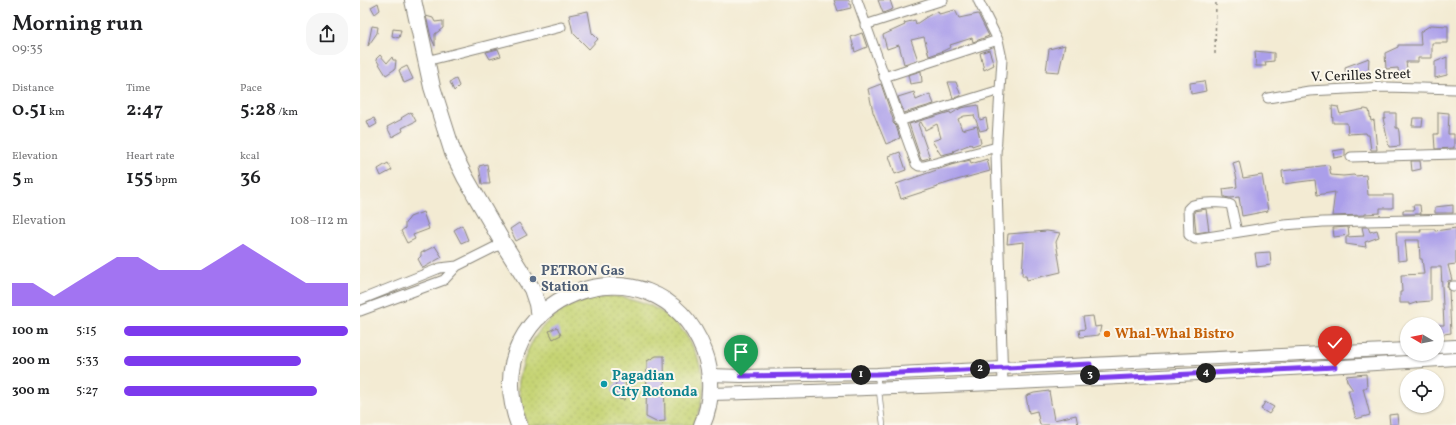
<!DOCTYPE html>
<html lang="en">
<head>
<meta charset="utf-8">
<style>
	body { margin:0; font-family:Vollkorn,serif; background:#f6f6f6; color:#202124; height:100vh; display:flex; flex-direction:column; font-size:15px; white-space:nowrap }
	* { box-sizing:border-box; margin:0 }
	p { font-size:13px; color:#757577 }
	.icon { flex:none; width:22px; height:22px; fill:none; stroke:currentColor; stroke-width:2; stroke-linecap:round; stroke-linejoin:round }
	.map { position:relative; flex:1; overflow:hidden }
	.sheet { display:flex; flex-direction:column; background:#fff; width:360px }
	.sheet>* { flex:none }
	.needle { width:26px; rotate:280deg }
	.fabs { position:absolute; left:1040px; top:317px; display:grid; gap:8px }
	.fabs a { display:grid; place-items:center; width:44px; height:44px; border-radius:50%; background:#fff; box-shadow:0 1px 3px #0004; font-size:20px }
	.pin { position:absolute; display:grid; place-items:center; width:34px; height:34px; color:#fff; margin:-41px -17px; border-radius:50% 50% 50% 0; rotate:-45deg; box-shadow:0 0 4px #0007 }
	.pin .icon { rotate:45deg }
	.km { position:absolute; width:20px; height:20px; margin:-10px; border-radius:50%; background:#222; color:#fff; font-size:11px; line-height:20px; text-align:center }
	.round { display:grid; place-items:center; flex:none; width:42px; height:42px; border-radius:16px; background:#f6f6f6 }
	.summary { display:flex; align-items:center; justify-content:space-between; height:68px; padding:0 12px }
	h1 { font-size:22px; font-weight:600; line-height:30px }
	.figures { display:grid; grid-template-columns:repeat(3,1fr); gap:6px; height:68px; padding:4px 12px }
	.figures div { display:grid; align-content:center }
	.figures b { font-size:20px; font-weight:600 }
	.figures small { font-size:11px; font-weight:400 }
	.figures p { font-size:11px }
	.chart { height:112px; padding:8px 12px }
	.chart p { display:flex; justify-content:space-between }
	.chart svg { width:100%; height:72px; margin-top:4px; fill:#7c3aed; opacity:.7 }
	ul { padding:0 12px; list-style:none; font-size:13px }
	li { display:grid; grid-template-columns:64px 48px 1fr; align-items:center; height:30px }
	li i { height:10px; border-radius:5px; background:#7c3aed }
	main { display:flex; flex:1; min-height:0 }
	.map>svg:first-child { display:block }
	.grass { fill:url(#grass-dots); stroke:#717848 }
	.building { fill:#ab9fea }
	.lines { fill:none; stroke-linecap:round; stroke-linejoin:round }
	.lane-casing { stroke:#888478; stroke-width:6 }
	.street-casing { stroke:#888478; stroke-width:11 }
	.secondary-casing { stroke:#888478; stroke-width:14 }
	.highway-casing { stroke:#888478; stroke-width:18 }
	.path { stroke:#888478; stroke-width:1.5; stroke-dasharray:3 3; stroke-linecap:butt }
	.lane { stroke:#fff; stroke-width:4.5 }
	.street { stroke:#fff; stroke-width:9 }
	.secondary { stroke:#fff; stroke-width:12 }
	.highway { stroke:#fff; stroke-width:16 }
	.route-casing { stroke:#fff; stroke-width:8 }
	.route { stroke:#7c3aed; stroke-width:5 }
	.service-dot { fill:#5c6f8a; stroke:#fbf7ec; stroke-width:1.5 }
	.food-dot { fill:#e8710a; stroke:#fbf7ec; stroke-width:1.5 }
	.culture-dot { fill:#0f9aa8; stroke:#fbf7ec; stroke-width:1.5 }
	.labels { text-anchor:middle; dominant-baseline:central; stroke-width:4; stroke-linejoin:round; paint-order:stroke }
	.street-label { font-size:14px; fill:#1c1c1c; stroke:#fbf7ec }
	.service-label { font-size:14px; font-weight:bold; fill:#4e5e75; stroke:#fbf7ec; text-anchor:start }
	.food-label { font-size:14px; font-weight:bold; fill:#c56008; stroke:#fbf7ec; text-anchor:start }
	.culture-label { font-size:14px; font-weight:bold; fill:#0d838f; stroke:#fbf7ec; text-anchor:start }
</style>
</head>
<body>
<main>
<section class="sheet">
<div class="summary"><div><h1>Morning run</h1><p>09:35</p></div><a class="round"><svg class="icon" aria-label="share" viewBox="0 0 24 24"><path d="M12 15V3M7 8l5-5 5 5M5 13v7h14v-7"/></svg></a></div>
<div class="figures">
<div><p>Distance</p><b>0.51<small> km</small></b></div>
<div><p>Time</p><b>2:47</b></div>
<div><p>Pace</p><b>5:28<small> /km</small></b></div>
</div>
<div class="figures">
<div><p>Elevation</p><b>5<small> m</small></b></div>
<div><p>Heart rate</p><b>155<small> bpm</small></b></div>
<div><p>kcal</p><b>36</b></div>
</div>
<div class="chart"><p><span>Elevation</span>108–112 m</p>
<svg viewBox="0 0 160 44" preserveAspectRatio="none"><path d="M0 44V30L10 30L20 38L30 30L40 22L50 14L60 14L70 22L80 22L90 22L100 14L110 6L120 14L130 22L140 30L150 30L160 30V44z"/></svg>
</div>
<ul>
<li><b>100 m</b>5:15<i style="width:100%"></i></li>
<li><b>200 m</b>5:33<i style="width:79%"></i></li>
<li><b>300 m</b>5:27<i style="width:86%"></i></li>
</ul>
</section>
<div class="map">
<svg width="1096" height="425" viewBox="0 0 1096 425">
	<defs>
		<pattern id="grass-dots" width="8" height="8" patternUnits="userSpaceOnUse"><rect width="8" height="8" fill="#c6d475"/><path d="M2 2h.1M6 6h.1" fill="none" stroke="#aab565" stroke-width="1.8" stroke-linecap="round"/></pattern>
	</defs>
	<rect width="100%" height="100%" fill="#fbf7ec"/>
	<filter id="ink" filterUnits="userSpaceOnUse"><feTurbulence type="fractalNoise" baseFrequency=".025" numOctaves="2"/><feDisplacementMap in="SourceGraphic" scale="8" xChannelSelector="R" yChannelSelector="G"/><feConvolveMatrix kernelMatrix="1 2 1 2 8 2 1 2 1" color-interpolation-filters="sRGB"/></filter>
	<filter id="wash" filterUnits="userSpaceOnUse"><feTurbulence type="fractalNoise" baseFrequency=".012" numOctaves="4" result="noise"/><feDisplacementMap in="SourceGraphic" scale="16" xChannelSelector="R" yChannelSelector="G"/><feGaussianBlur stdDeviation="0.9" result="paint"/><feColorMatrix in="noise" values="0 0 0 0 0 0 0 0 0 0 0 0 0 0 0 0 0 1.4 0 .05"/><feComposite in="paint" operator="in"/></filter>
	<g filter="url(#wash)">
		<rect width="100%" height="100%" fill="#f3ebd3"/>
		<!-- grass -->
		<path class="grass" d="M244,296C297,295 341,332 343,386C343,400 338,412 335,425H167C164,413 160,401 159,389C158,382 160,375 162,368C172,326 203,302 244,296Z"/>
		<g id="blocks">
			<!-- building -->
			<path class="building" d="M474,0H489L491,8L478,11Z
				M518,0H530L533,9L523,13Z
				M18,3L20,10L15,14L11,7Z
				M595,10L599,18L618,14L629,36L613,42L612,38L590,45L591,47L583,51L569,56L564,37L551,40L558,60L544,64L539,45L527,49L523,35L545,25L544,23L555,20L556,24L568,16L578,11L579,14Z
				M228,11L232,33L238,39L229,49L213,33L209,15Z
				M66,16L73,18L75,22L83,21V28L75,34V46L71,37Z
				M1071,25L1088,26V43H1072V58H1058V62H1046L1048,75L1039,76L1038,68L1026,69L1025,53L1038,47V45H1061L1060,32Z
				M12,26L18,27L17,33L8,46Z
				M33,29L41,30L39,38L32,36Z
				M502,33L507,47L495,52L491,37Z
				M705,45L699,72L686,71L689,49Z
				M138,49L141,56L130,59L126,52Z
				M629,50L634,65L624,70L620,53Z
				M895,51L914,53V61L905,62L906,66H896Z
				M20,55L27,63L32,57L33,60H36L35,69L26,75L16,59Z
				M1087,57V75L1075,78V62Z
				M1009,58L1008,75L986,78L985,67Z
				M47,66L53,79L44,83L39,70Z
				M561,71L562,82L550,84L548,75Z
				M96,79L99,86L94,91L90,82Z
				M844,81L846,91L831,94L830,83Z
				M588,82H596L601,96L593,98Z
				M521,84L533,119V123L536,126L540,138L526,144L513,112L508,89Z
				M554,92L556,100L570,94L574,104L544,113L538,97Z
				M618,105L620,120L626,118L628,129L620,131L614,115L604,116L598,119L602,130L617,126L621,143L612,146L611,144L593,151L594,152L581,155L572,141L581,138L577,124L565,130L561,122L558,124L570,158L561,160L549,124L590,112L591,114L601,108Z
				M972,106L978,107L980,114L1005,109L1009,110L1011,121L1014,120L1017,150H1011L1009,135H1007L1006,133L988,134L987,123H973Z
				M51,112L56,121L42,128L43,131L32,137L27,127L42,119L41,118Z
				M1078,112L1089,113L1088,134H1094V148L1075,149L1074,134H1078Z
				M1025,113H1036V128H1038L1039,132L1040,146L1029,147L1023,118H1025Z
				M14,118L17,124L10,128L7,121Z
				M1053,118H1063L1062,126H1052Z
				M985,149V156L974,158L973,151Z
				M540,152L546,170L535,174L529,156Z
				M627,159L630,171L597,180L578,186V187L541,199L536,184L591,165L610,160L611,164Z
				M879,161L883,178L902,175L908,211L882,216L879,197L870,198L864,197L863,189L877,187L876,179H877L873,163Z
				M1051,161H1060L1061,169L1052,171Z
				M28,163L32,170L21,176L18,169Z
				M127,164L130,184H122L119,166Z
				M969,165L971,175L983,176L994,175L995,176L1006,175L1008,195H1033V208H1020V213L1005,214V215L972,216L975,192L957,195L955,180L923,184L922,171Z
				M1053,205H1060L1061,214H1043V210H1054Z
				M1093,205V213H1075V207Z
				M846,209L849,231L836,233L834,211Z
				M63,212L69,229L53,235L55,239L47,243L41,231L45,228V223L48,220L50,217Z
				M159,223L167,235L156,241L150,229Z
				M102,225L108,240L101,243L94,230Z
				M988,227L989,235L974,237L973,228Z
				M1002,227H1008L1010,232L1017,230L1019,237L1005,242L1006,247L986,244V237L1004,236Z
				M1096,228V264L1088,265L1092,280L1088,281L1087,286L1089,290L1091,333L1077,335V325H1084L1081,267H1071V301L1058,302L1049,305V303H1040V292H1042L1041,275L1064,274L1062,259H1060L1059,240H1045L1047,260L1038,261L1036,232H1061L1060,229H1075V231Z
				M687,231L700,233L696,242L701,272L667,280L666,276H662L664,242L647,244L648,234Z
				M75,246L82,257L63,268L58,259L61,256V253Z
				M910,252L911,265L897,267L895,253Z
				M733,316L735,327L741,326L739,335L720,337L719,330L725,329L723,317Z
				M197,327L201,335L193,339L189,331Z
				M296,356H304L305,421L296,422L286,417L287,361Z
				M1006,374L1007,388H1003L1010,415L996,419L988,390H993L987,381L986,376Z
				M264,377L267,388L264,400L259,399L253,389L259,378Z
				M689,391L694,420L716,415L718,425H680L677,411L669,413L666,396L674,393Z
				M905,402L914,407L909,414L901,409Z
				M1037,414L1038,425H1030L1029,415Z"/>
		</g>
	</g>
	<g filter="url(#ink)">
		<use href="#blocks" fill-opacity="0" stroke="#888478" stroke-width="1"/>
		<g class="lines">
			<!-- lane casing -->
			<g class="lane-casing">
				<path id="lane" d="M517,374L523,425"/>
			</g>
			<!-- street casing -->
			<g class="street-casing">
				<path id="street" d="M497,0L556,164L559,166H564L637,147
					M618,0L638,40L642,59L636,154L643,384
					M505,25L583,0
					M66,61L201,27
					M524,77L638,40
					M908,98L949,91L1025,87L1096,89
					M539,121L640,90
					M991,157L1096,154
					M877,232L871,205C865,201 840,203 833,205C830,206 830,207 828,209L829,235L835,239L924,225L963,222L1096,219
					M1093,286H1096
					M0,300L80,268L97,266
					M0,311L84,280L97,266L143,243"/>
			</g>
			<!-- secondary casing -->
			<g class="secondary-casing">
				<path id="secondary" d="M1077,347L1096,346
					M350,375L381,376L517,374L1047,349
					M350,394C599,387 848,375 1096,359"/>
			</g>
			<!-- highway casing -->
			<g class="highway-casing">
				<path id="highway" d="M53,0L72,87L93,153L105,177L143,243L172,289L177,304L179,317
					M159,425C111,297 295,226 344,351C353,374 352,403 342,425"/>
			</g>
			<!-- path -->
			<path class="path" d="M855,54L856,0"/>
			<!-- lane -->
			<use href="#lane" class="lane"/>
			<!-- street -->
			<use href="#street" class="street"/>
			<!-- secondary -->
			<use href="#secondary" class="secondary"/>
			<!-- highway -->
			<use href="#highway" class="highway"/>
		</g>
	</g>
	<g class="lines" filter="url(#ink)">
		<!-- route casing -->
		<g class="route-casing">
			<path id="route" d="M381,376L517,374L730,364V379L975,367"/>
		</g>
		<!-- route -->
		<use href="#route" class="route"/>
	</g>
	<!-- markers -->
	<circle class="service-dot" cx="173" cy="279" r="4"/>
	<circle class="food-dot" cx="747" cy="334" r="4"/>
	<circle class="culture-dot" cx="244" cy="384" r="4"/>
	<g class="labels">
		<!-- street labels -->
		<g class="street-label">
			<text transform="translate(1001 76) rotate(-2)">V. Cerilles Street</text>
		</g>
		<!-- service labels -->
		<g class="service-label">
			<text x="181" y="271">PETRON Gas<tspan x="181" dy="16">Station</tspan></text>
		</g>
		<!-- food labels -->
		<g class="food-label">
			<text x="755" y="334">Whal-Whal Bistro</text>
		</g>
		<!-- culture labels -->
		<g class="culture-label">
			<text x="252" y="376">Pagadian<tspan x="252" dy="16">City Rotonda</tspan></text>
		</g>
	</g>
</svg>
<div class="fabs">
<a><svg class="needle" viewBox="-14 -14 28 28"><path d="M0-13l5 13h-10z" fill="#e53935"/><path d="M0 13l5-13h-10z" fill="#757577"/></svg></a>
<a><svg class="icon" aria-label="locate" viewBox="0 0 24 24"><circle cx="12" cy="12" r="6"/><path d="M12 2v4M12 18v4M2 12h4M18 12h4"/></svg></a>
</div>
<div class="pin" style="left:381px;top:376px;background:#1e9e55"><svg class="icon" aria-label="arrive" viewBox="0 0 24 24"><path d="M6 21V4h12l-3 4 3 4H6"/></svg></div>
<div class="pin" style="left:975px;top:367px;background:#d93025"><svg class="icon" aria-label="check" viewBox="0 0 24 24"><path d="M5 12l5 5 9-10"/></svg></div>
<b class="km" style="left:501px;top:375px">1</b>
<b class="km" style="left:620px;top:369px">2</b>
<b class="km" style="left:730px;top:375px">3</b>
<b class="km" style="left:846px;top:373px">4</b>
</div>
</main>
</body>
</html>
